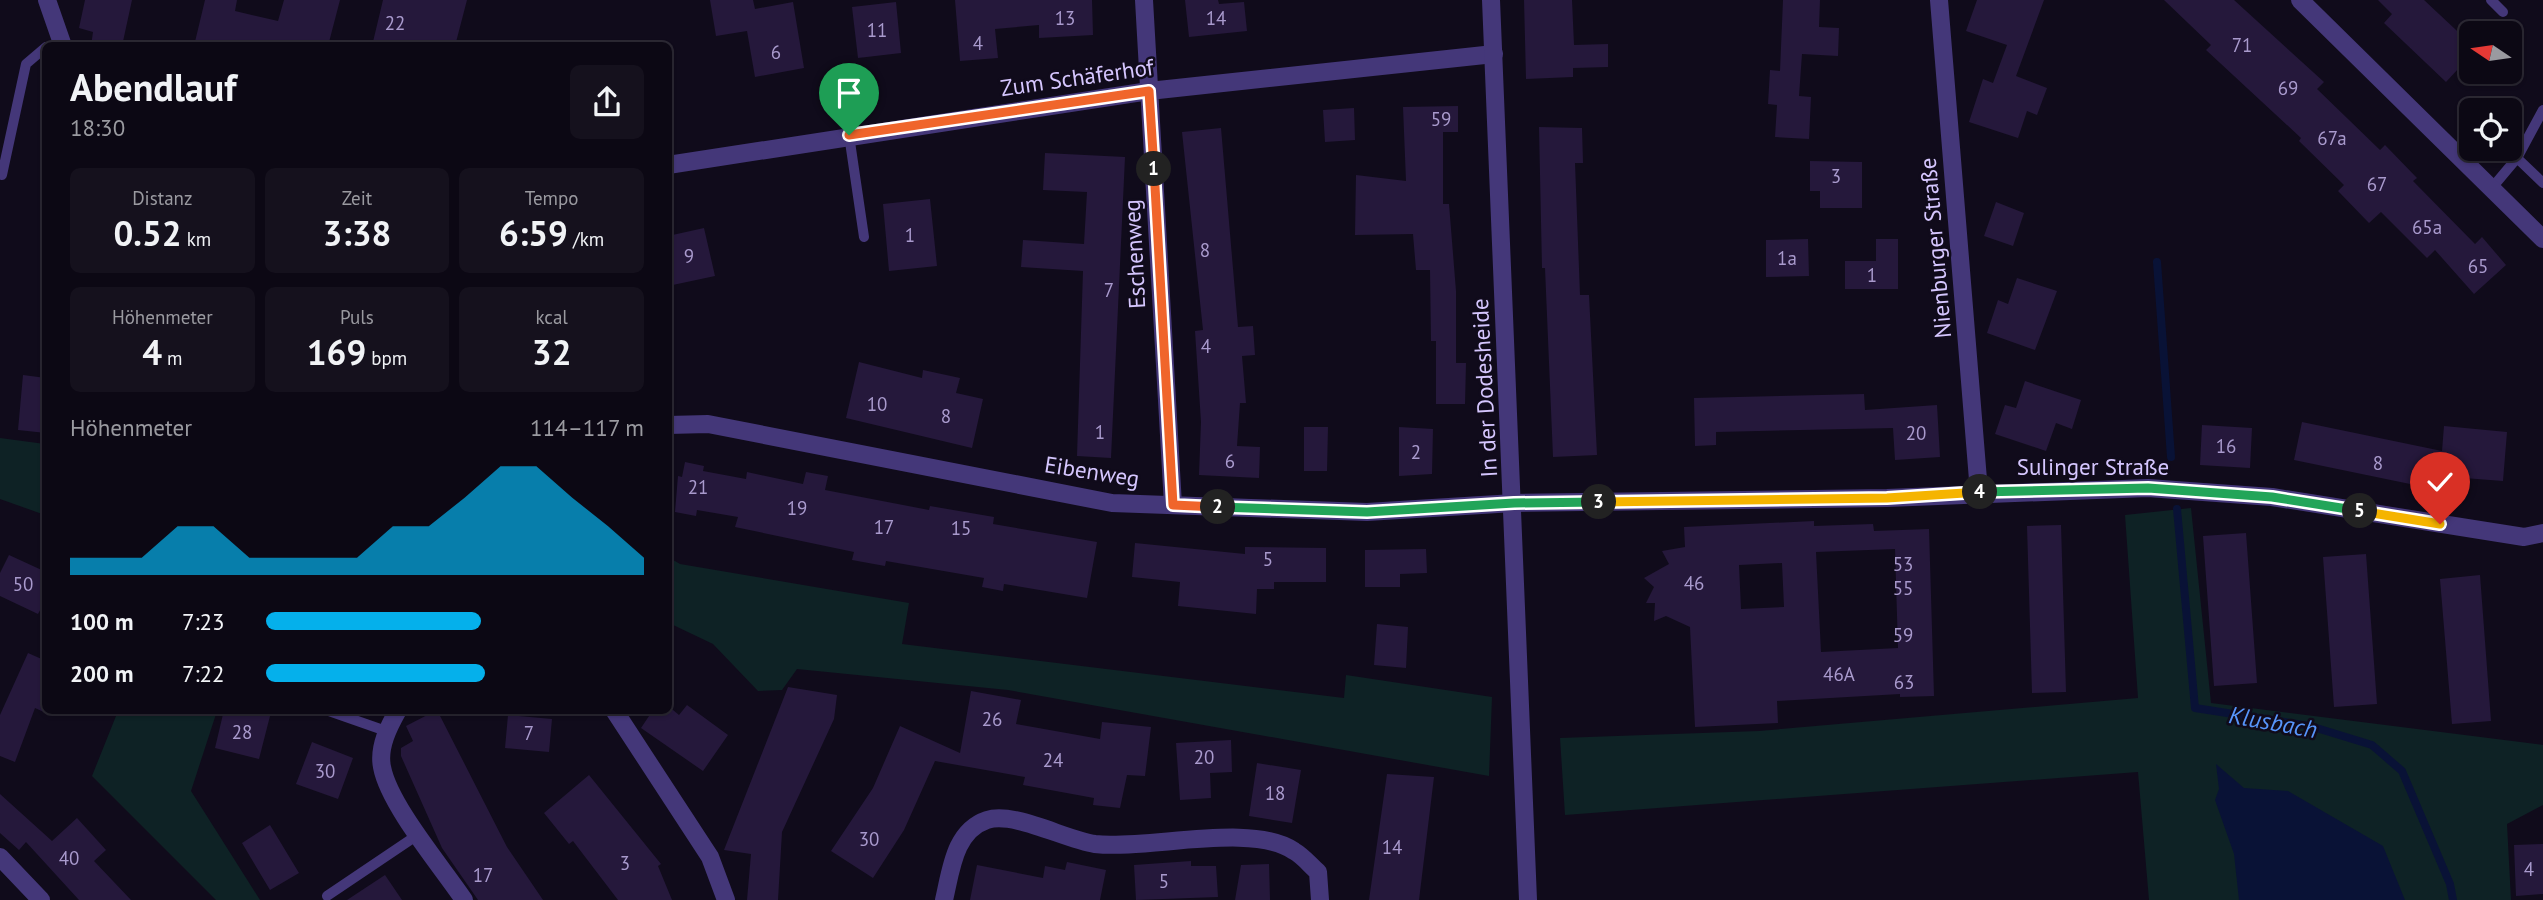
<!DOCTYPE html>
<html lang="de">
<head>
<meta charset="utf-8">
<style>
	body { margin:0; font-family:"PT Sans",sans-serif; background:#15111d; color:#f1f3f6; height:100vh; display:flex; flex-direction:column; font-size:26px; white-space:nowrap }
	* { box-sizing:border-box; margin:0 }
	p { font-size:23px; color:#9a9aa0 }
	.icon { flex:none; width:38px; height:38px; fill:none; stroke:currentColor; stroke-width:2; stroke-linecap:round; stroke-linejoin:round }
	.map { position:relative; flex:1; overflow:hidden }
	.drawer { position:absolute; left:42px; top:42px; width:630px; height:672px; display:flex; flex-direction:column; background:#0c0814; border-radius:10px; box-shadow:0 2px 5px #0004,0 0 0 2px #2c2934 }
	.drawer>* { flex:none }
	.needle { width:46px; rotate:283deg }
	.tools { position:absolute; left:2459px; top:21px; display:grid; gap:14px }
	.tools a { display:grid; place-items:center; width:63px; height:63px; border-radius:10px; background:#0c0814; box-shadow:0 2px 5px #0004,0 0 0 2px #2c2934; font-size:35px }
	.pin { position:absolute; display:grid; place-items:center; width:60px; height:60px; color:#fff; margin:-72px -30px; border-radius:50% 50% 50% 0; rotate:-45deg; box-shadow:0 0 7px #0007 }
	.pin .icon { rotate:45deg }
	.km { position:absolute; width:35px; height:35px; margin:-18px; border-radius:50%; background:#222; color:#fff; font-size:19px; line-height:35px; text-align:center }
	.round { display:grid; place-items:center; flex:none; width:74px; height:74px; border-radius:10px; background:#15111d }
	.head { display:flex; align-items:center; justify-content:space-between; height:119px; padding:0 28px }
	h1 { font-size:38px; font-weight:700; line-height:52px }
	.stats { display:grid; grid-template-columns:repeat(3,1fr); gap:10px; height:119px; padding:7px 28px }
	.stats div { display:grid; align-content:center; border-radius:10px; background:#15111d; text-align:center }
	.stats b { font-size:35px; font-weight:700 }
	.stats small { font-size:19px; font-weight:400 }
	.stats p { font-size:19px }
	.chart { height:196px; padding:14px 28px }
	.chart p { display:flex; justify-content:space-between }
	.chart svg { width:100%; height:126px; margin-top:7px; fill:#05b0eb; opacity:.7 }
	ul { padding:0 28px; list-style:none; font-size:23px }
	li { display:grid; grid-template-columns:112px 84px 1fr; align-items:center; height:52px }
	li i { height:18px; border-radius:9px; background:#05b0eb }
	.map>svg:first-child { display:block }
	.green { fill:#0e2225 }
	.water { fill:#091236 }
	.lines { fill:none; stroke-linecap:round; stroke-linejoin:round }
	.stream { stroke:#091236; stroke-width:8 }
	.building { fill:#25183b; fill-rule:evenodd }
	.service { stroke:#443779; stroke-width:10 }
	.minor { stroke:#443779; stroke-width:18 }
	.tertiary { stroke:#443779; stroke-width:18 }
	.split-1-casing { stroke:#fff; stroke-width:14 }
	.split-2-casing { stroke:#fff; stroke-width:14 }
	.split-3-casing { stroke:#fff; stroke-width:14 }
	.split-4-casing { stroke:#fff; stroke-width:14 }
	.split-5-casing { stroke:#fff; stroke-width:14 }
	.split-6-casing { stroke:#fff; stroke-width:14 }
	.split-1 { stroke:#f0652b; stroke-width:9 }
	.split-2 { stroke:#f0652b; stroke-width:9 }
	.split-3 { stroke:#22a559; stroke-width:9 }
	.split-4 { stroke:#f5b400; stroke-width:9 }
	.split-5 { stroke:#22a559; stroke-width:9 }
	.split-6 { stroke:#f5b400; stroke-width:9 }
	.labels { text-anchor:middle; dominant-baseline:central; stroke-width:5; stroke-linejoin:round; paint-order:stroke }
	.number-label { font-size:19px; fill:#a99acd }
	.street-label { font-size:23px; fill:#d5c6fe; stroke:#100b1b }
	.water-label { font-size:24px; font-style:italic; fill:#5795fb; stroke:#100b1b }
</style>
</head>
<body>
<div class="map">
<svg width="2543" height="900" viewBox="0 0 2543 900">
	<rect width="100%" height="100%" fill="#100b1b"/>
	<!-- green -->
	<path class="green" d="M0,438L45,444V515L0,499Z
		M2191,508L2211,703L2543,745V805L2507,824L2511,900H2149L2138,772L1565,815L1560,738L1759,731L2138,698L2125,515Z
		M668,557L680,564L909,603L902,644L1344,698L1346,675L1492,697L1489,776L1008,690L797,669L782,690L758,691L713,644L669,623Z
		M118,711H217L191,791L260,900H216L92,776Z"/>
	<!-- water -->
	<path class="water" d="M2216,764L2244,788L2288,791L2383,846L2405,900H2239L2234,854L2215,800L2219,789Z"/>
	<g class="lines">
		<!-- stream -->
		<path class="stream" d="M2157,262L2171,457
			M2177,509L2195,708L2310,726L2372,745L2402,771L2450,884L2453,900"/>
	</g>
	<!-- building -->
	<path class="building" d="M85,0H132L122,46H91L93,32L79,28Z
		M205,0H237L235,11L278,21L284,0H340L328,46H194Z
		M383,0H467L455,46H372Z
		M710,0H753L755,9L793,2L804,68L755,77L747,31L716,36Z
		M955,0H1092L1093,35L1039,38V25L995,29L998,58L960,61Z
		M1185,0H1218L1219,4L1244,2L1247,31L1189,37Z
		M1524,0H1572L1574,45L1608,44V67L1573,68V77L1526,79Z
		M1783,0H1820L1819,27L1839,28L1838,56L1802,54L1799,96L1811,97L1809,139L1775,137L1777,105L1768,104L1770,70L1780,71Z
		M1977,0H2044L2016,76L2047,88L2037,115L2027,111L2018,138L1969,122L1983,79L1993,83L2007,45L1966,31Z
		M2164,0H2234L2324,82L2317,89L2380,150L2385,145L2417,178L2413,181L2475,244L2482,237L2506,265L2474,294L2435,250L2427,258L2381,212L2369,223L2338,191L2344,185L2299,141L2301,138L2206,50L2211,45Z
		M2378,0H2424L2471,44V55L2446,82L2384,23L2392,14Z
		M896,2L901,53L858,58L852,7Z
		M1458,106V132H1443V204H1449L1456,291V363H1466L1465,404H1436V341H1431L1430,270H1416L1413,234L1355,235L1356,175L1406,181L1403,107Z
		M1354,108L1355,140L1325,142L1323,110Z
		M1539,127L1582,128L1583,163H1575L1580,295H1589L1597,455L1553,457L1545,268H1542Z
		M1221,128L1238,327L1253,326L1255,355L1242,356L1246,403H1240L1237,446L1260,447L1259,478L1199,475L1201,422L1195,331L1203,330L1182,132Z
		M1045,153L1125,157L1111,458L1077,456L1083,271L1021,267L1023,240L1084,244L1087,192L1043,190Z
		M1810,161L1862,162V208H1820V191H1810Z
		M930,199L937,266L889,271L883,204Z
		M1996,202L2024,213L2013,246L1984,236Z
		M704,228L715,276L668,286V236Z
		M1808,239L1809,276L1766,277V240Z
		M1876,239H1898V289H1845V261H1876Z
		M2017,278L2057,291L2035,350L1987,333L1998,300L2008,304Z
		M859,362L922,378L923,370L960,378L956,393L983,399L972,448L846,418Z
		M23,375L46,378V433L18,430Z
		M2025,381L2081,400L2072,429L2056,423L2046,451L1995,434L2005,405L2016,408Z
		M1864,394L1865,410L1937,405L1940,457L1895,460L1893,428L1716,432V445L1695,446L1694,398Z
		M2302,422L2442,451L2444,426L2507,432L2503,481L2412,474L2410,484L2294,460Z
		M2202,425L2252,428L2250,468L2200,465Z
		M1304,427H1328L1327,471H1304Z
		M1399,427L1433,429L1432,474L1399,476Z
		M685,462L704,466L703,471L746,479L747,472L803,484L806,472L828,476L825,490L929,510L930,506L994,517L993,524L1097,542L1087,598L1004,584L1003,591L982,587L984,578L886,561L885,566L852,560L854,552L735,527L738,517L697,510L696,516L675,512L678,476L682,477Z
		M1814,521V526L1873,524L1874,531L1929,529L1934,696L1900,697V694L1777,701L1778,723L1695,727L1690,627L1666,616L1654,621L1655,603H1646L1654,587L1644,578L1669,564L1662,551L1685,547L1684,527ZM1895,549L1898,648L1821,652L1816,552ZM1782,563L1784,607L1741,609L1739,565Z
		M2061,525L2066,692L2032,693L2027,526Z
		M2246,533L2257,683L2214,686L2203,536Z
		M1135,543L1245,554V547L1326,548V582H1274V589H1257L1256,614L1178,606L1180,582L1132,577Z
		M1426,549L1427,573L1400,574V587H1365V550Z
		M2366,554L2377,704L2334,707L2323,557Z
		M9,555L46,572V599L38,614L0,596V573Z
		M2480,575L2491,721L2452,724L2440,579Z
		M1377,624L1408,627L1406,668L1374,665Z
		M28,653L46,661V713L35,708L15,762L0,756V715Z
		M788,687L837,695L834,719L782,832L778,900H747L751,854L724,850Z
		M971,691L1021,700L1016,724L1100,739L1102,722L1151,727L1145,776L1127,775L1120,808L1093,805L1094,798L1023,785L1025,777L935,761L904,830L873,878L831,851L873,788L900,726L960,753Z
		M687,705L728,735L703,771L641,728L653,710H673L679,715Z
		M224,710H248L270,716L259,759L215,748Z
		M437,710L507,847L543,900H478L442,848L401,756V748L413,741L406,726Z
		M508,715L552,719L549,752L505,748Z
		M1231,740L1232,772L1210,773L1211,798L1180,800L1176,743Z
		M312,742L353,758L338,799L296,784Z
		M1257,763L1301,770L1292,823L1249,816Z
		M1387,774L1434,777L1419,900H1369Z
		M589,775L661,864L658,866L672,900H618L573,841L569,844L544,813Z
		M0,794L52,841L77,818L106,850L94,861L131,900H79L26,842L19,850L0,833Z
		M270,825L299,873L270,890L242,843Z
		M2543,844V894L2516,896L2514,845Z
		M1191,861V866H1216L1218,897L1136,900L1134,865Z
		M1067,862L1106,870L1100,900H970L977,865L1043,878L1045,866L1065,870Z
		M1269,864L1270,900H1235L1241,865Z
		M385,875L402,900H347Z"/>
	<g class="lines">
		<!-- service -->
		<path class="service" d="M2491,0L2503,12
			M849,135L864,237
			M2517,158L2543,110
			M2,175L26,64L46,47
			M2491,189L2517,158L2543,183
			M326,710L386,731
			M327,896L419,834"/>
		<!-- minor -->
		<path class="minor" d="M47,0L63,46
			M1144,0L1173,505
			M1939,0L1979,492
			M668,165L1149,91L1494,54
			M668,425L708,424L1112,503L1367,512L1514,503L1887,498L2148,488L2272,497L2524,537L2543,533
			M398,710C389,726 378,747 382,767C389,805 442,867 464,900
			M614,710L710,857L726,900
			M0,857L41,900
			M944,900C951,871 954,831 987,820C1014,811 1066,840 1095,844C1148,850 1252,822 1294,851C1303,856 1310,865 1318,872L1320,900"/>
		<!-- tertiary -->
		<path class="tertiary" d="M1491,0L1528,900
			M2300,0L2543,239"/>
	</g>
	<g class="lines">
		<!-- split-1 casing -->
		<g class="split-1-casing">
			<path id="split-1" d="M849,135L1149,91L1154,169"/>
		</g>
		<!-- split-2 casing -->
		<g class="split-2-casing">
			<path id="split-2" d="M1154,169L1173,505L1218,507"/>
		</g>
		<!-- split-3 casing -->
		<g class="split-3-casing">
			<path id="split-3" d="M1218,507L1367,512L1514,503L1599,502"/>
		</g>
		<!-- split-4 casing -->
		<g class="split-4-casing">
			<path id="split-4" d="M1599,502L1887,498L1980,492"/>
		</g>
		<!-- split-5 casing -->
		<g class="split-5-casing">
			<path id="split-5" d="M1980,492L2148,488L2272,497L2360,511"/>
		</g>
		<!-- split-6 casing -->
		<g class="split-6-casing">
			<path id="split-6" d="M2360,511L2440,524"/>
		</g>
		<!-- split-1 -->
		<use href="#split-1" class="split-1"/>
		<!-- split-2 -->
		<use href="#split-2" class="split-2"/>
		<!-- split-3 -->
		<use href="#split-3" class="split-3"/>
		<!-- split-4 -->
		<use href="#split-4" class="split-4"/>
		<!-- split-5 -->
		<use href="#split-5" class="split-5"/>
		<!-- split-6 -->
		<use href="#split-6" class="split-6"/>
	</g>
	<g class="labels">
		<!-- number labels -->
		<g class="number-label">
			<text x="1065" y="18">13</text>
			<text x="1216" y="18">14</text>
			<text x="395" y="23">22</text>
			<text x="877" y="30">11</text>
			<text x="978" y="43">4</text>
			<text x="2242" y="45">71</text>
			<text x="776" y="52">6</text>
			<text x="2288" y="88">69</text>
			<text x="1441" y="119">59</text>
			<text x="2332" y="138">67a</text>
			<text x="1836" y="176">3</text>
			<text x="2377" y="184">67</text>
			<text x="2427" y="227">65a</text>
			<text x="910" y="235">1</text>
			<text x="1205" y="250">8</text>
			<text x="689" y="256">9</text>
			<text x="1787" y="258">1a</text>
			<text x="2478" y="266">65</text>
			<text x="1872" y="275">1</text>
			<text x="1109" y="290">7</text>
			<text x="1206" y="346">4</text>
			<text x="877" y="404">10</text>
			<text x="946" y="416">8</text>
			<text x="1100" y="432">1</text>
			<text x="1916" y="433">20</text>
			<text x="2226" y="446">16</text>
			<text x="1416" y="452">2</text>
			<text x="1230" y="461">6</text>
			<text x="2378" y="463">8</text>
			<text x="698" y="487">21</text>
			<text x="797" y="508">19</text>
			<text x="884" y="527">17</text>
			<text x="961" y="528">15</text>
			<text x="1268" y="559">5</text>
			<text x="1903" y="564">53</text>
			<text x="1694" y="583">46</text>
			<text x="23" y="584">50</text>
			<text x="1903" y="588">55</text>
			<text x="1903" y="635">59</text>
			<text x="1839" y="674">46A</text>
			<text x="1904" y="682">63</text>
			<text x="992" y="719">26</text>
			<text x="242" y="732">28</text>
			<text x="529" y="733">7</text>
			<text x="1204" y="757">20</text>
			<text x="1053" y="760">24</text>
			<text x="325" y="771">30</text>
			<text x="1275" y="793">18</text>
			<text x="869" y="839">30</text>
			<text x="1392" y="847">14</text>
			<text x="69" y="858">40</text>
			<text x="625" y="863">3</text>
			<text x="2529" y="869">4</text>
			<text x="483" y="875">17</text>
			<text x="1164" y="881">5</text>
		</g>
		<!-- street labels -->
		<g class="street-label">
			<text transform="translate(1077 77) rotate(-8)">Zum Schäferhof</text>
			<text transform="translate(1935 248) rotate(-95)">Nienburger Straße</text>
			<text transform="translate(1134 254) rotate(-93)">Eschenweg</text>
			<text transform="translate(1484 388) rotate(-93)">In der Dodesheide</text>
			<text x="2093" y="466">Sulinger Straße</text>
			<text transform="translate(1092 471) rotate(9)">Eibenweg</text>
		</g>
		<!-- water labels -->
		<g class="water-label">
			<text transform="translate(2273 722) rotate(10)">Klusbach</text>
		</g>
	</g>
</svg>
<div class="tools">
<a><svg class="needle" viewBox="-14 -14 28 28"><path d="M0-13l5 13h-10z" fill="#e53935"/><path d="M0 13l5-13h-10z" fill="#9a9aa0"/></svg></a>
<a><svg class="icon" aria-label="locate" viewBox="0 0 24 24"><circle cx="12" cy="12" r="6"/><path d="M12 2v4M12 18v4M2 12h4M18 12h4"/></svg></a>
</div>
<div class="pin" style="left:849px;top:135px;background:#1e9e55"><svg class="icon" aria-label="arrive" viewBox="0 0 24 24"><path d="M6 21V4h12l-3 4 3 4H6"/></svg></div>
<div class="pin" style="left:2440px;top:524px;background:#d93025"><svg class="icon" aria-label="check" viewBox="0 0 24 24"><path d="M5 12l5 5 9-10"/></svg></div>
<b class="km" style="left:1154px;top:169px">1</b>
<b class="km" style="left:1218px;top:507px">2</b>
<b class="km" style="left:1599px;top:502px">3</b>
<b class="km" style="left:1980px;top:492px">4</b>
<b class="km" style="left:2360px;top:511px">5</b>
<section class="drawer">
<div class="head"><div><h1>Abendlauf</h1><p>18:30</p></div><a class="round"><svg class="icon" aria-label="share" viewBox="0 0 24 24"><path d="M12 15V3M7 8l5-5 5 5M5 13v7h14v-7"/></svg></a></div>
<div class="stats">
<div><p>Distanz</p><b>0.52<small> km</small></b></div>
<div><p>Zeit</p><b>3:38</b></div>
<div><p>Tempo</p><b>6:59<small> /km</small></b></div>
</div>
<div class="stats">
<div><p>Höhenmeter</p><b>4<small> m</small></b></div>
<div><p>Puls</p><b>169<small> bpm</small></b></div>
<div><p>kcal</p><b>32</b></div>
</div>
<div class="chart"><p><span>Höhenmeter</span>114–117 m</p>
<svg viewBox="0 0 160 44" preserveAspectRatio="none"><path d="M0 44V38L10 38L20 38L30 27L40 27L50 38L60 38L70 38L80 38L90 27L100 27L110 17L120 6L130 6L140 17L150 27L160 38V44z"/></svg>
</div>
<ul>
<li><b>100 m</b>7:23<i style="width:57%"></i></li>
<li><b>200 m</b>7:22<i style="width:58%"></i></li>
</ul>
</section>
</div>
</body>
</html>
